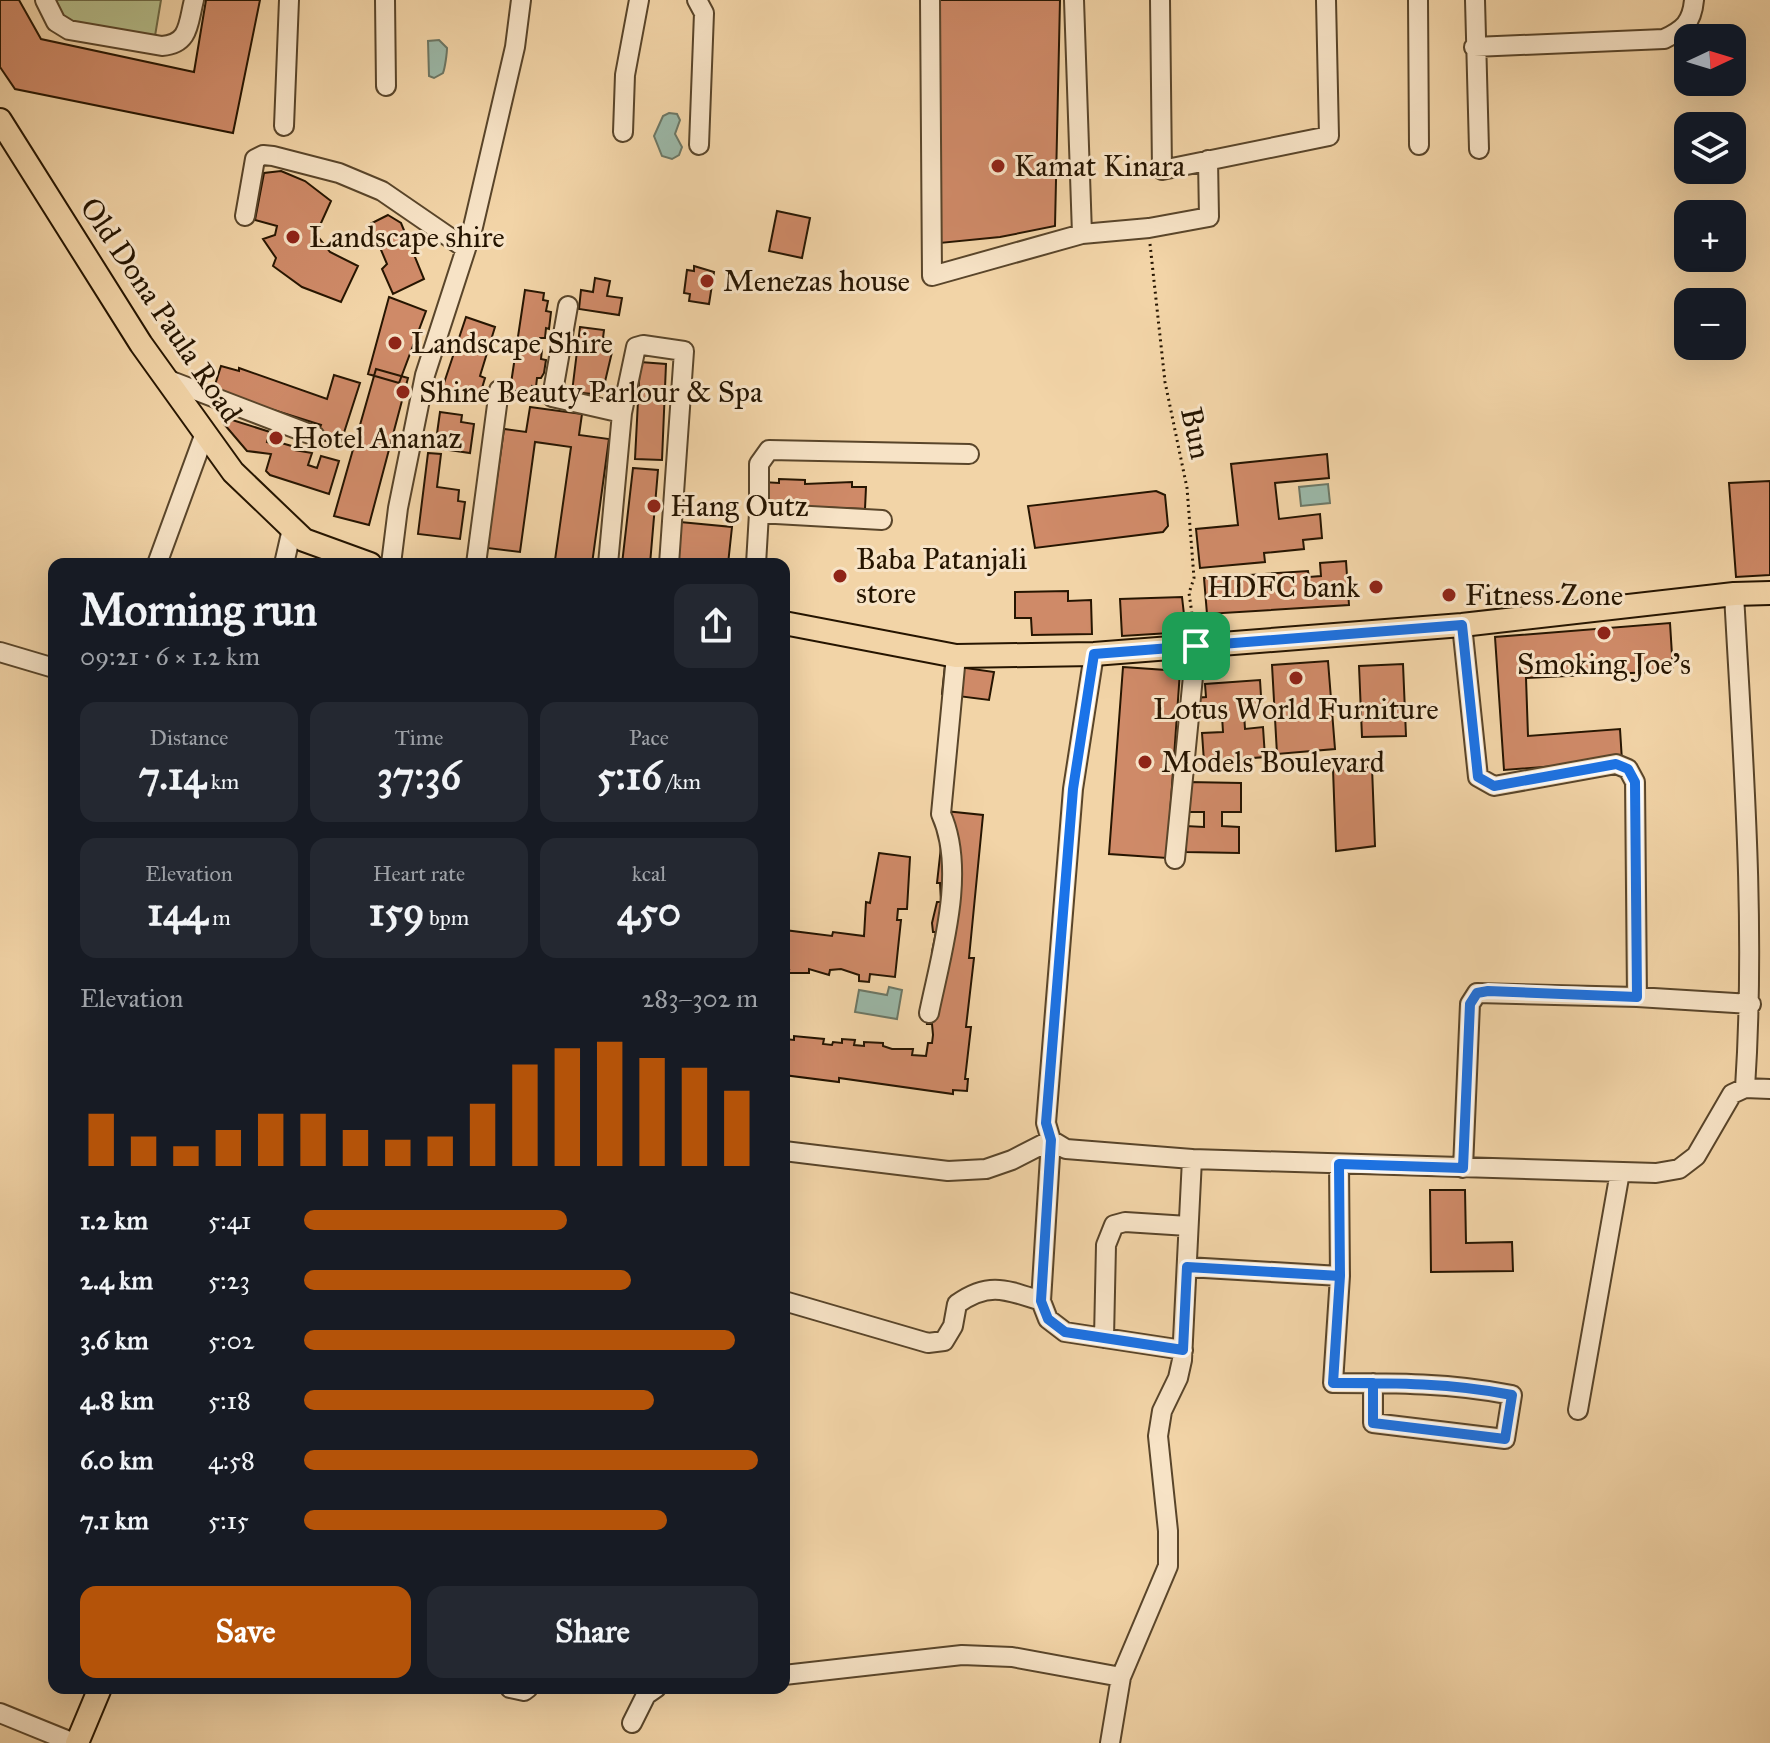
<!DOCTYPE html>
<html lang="en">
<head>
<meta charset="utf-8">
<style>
	body { margin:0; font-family:"IM FELL Great Primer",serif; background:#242831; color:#f1f3f6; height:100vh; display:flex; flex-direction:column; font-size:30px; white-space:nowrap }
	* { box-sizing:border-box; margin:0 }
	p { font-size:26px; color:#9ea1a6 }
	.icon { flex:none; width:44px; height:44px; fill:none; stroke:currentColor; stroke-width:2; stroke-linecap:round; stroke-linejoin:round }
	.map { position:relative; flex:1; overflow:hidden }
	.side { position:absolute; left:48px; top:558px; width:742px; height:1136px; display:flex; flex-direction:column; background:#171b24; border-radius:16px; box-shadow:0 8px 32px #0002 }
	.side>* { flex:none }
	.needle { width:52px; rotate:86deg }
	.buttons { position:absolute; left:1674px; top:24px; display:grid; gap:16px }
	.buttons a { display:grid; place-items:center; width:72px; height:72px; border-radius:16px; background:#171b24; box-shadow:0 8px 32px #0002; font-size:40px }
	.pin { position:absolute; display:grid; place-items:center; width:68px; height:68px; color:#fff; margin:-34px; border-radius:16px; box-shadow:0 4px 12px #0006 }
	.round { display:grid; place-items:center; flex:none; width:84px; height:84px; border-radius:16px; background:#242831 }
	.summary { display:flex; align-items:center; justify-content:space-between; height:136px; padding:0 32px }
	h1 { font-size:44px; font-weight:800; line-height:60px }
	.metrics { display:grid; grid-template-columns:repeat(3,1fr); gap:12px; height:136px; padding:8px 32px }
	.metrics div { display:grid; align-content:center; border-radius:16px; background:#242831; text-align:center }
	.metrics b { font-size:40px; font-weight:800 }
	.metrics small { font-size:22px; font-weight:400 }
	.metrics p { font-size:22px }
	.chart { height:224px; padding:16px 32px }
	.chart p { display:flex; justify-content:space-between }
	.chart svg { width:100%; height:144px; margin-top:8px; stroke:#b45309; stroke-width:6 }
	.cta { display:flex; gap:16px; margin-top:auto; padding:16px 32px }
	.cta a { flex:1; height:92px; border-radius:16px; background:#b45309; color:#fff; font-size:32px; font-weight:800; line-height:92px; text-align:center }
	.cta a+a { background:#242831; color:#f1f3f6 }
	ul { padding:0 32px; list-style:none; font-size:26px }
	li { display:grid; grid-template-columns:128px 96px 1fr; align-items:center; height:60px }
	li i { height:20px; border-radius:10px; background:#b45309 }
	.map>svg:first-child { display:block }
	.green { fill:#b5be8b; stroke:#6e6a46; stroke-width:2 }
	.water { fill:#9bb8a8; stroke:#6c7765; stroke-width:2 }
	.building { fill:#cf8a68; stroke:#261501; stroke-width:2 }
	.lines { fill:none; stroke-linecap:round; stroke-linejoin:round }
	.minor-casing { stroke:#59452a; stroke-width:22 }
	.major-casing { stroke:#261501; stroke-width:26 }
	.path { stroke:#261501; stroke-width:3; stroke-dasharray:2 4; stroke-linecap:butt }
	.minor { stroke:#f7e3c6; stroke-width:18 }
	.major { stroke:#f2d4a7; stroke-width:22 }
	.route-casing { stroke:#fff; stroke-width:16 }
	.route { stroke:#1a73e8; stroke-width:10 }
	.poi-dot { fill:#8f2418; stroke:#f7e3c6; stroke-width:3 }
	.labels { text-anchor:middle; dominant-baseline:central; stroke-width:6; stroke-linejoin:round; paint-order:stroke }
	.poi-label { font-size:30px; fill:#261501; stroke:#f7e3c6; text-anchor:start }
	.street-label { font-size:30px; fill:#261501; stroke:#f7e3c6 }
</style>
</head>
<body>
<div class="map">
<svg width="1770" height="1743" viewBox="0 0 1770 1743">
	<rect width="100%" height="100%" fill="#f2d4a7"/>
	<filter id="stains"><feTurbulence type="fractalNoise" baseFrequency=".0025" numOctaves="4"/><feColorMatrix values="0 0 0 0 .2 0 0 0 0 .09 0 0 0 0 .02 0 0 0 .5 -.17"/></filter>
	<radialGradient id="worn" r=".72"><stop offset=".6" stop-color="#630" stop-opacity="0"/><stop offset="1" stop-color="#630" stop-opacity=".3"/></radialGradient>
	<!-- green -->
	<path class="green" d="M56,0H161L155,36L66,22L54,7Z"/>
	<!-- water -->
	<path class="water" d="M439,40L447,48C447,53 445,68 443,73L434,78L429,76L428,41Z
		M669,113L677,114L680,120L675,134L682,147L679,155L672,159L662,156L654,136L663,116Z
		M1328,484L1330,503L1301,506L1299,487Z
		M889,987L902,990L897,1019L855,1012L859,990L887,995Z"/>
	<!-- building -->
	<path class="building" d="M0,0H19L41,39L194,72L206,0H260L233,133L15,89L0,67Z
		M940,0H1060L1055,226L1000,237L940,243Z
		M281,171L305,181L331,201L316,234L330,252L358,266L341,302L302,287L273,266L276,258L263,239L275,235L277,226L255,220L264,173Z
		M777,211L810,218L802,258L769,251Z
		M388,215L401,223L424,279L393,294L382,269L387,264L370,224Z
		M694,266L714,272L709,304L689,301L690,294L684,293L687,270L694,271Z
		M595,278L610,281L607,296L622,298L619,315L579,309L581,290L593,292Z
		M525,290L544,293L543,300L548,301L546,311L551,312L549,329L546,328L545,338H540L538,349L542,350L541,359L546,360L544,373L541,378H537L536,387L532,386L531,393L510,390Z
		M389,297L426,311L399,383L368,374Z
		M466,317L495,327L480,376L485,378L479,398L471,395L469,401L441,392Z
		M580,327L604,330L603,338L609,339L607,352H612L604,386L594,385L593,394L572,392Z
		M640,362L666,364L662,460L635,459Z
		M221,366L239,371V368L327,399L334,375L360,383L340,445L316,438L321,425L213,391Z
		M376,369L408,378L369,525L334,516Z
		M530,407L582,414L579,435L609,439L592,564L555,560L571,447L535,442L520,552L487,548L504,429L526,432Z
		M440,412L462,415L461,422L474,424L470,453L435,448Z
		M226,418L270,432L267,442L277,445L278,442L295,447L294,450L312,453L308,465L317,468L321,456L339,461L329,494L270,475L266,471L271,454L247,451L224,424Z
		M428,453L441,454L437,487L459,490L458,501L465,502L460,539L418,534Z
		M1327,454L1329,478L1275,483L1279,519L1320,514L1322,538L1303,540L1304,549L1264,553L1265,562L1200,568L1196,529L1238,525L1231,464Z
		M633,468L658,470L650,564H622Z
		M779,479L805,480V484L852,482V487H866L865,509L761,505L762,482L779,483Z
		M1770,481V575L1736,577L1729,483Z
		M1156,491L1165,495L1168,526L1163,532L1035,548L1028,506Z
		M680,522L732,527L728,564H676Z
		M1346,561L1349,605L1207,614L1204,578L1308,571L1309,577L1321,576L1320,563Z
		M1068,591V601L1091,600L1092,634L1032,635L1031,618H1015V592Z
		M1182,597L1186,632L1122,636L1120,599Z
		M1670,623L1673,671L1526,678L1528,736L1620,729L1622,761L1504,770L1495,637Z
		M1328,661L1335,749L1277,754L1272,665Z
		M1403,664L1406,736L1362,737L1359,666Z
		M945,665L994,672L989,700L942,694Z
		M1123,667L1180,671L1167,858L1109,854Z
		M1260,680L1262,712L1244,713L1245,729L1263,727L1265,757L1204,762L1202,733L1223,732L1222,716L1195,718L1194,698L1206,697L1205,684Z
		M1372,767L1375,846L1336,851L1333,769Z
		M1188,782L1241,783V812H1222V826L1239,827V853L1186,852V826L1204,827V812H1188Z
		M945,811L983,815L969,958H974L966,1027H971L965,1079H968L967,1091L953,1090V1094L839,1078V1082L784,1075V1036L785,1039L794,1040V1036L824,1039L823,1044L832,1045L833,1042L842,1043V1039L855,1040L854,1045L864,1046V1042L883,1043V1046L892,1049H913L912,1055L926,1056L928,1043H932L933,1035L932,1024H927L937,953L932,952L936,932H933L932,923L937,902H941L940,883H937Z
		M879,853L910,857L907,909H898L897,920H901L895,977L870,974L869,982L859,981V975L841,969L830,970L829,975L809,969V973H788L789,970H784V930L832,936L833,932L864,936L866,902L870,903Z
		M1430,1190H1465L1466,1243L1512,1242L1513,1271L1431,1272Z"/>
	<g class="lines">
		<!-- minor casing -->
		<g class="minor-casing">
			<path id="minor" d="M45,0L56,22L69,30L162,46C190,44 188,23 194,0
				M385,0L386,86
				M697,0L704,13L699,145
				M930,0L932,276L1082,234L1149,228L1209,217L1208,160
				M1074,0L1082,234
				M1160,0L1162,170L1329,136L1326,0
				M1418,0L1419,145
				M1475,0L1479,149
				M1474,47L1664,39C1683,30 1692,23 1694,0
				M284,126L289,0
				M623,132L625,75L639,0
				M245,216L255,159L263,155L273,156L339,173L382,191L465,248
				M568,306L552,397L622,413L608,564
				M166,379L315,436
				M622,413L636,347L643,345L684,351L669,564
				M759,513V464L769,450L969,454
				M157,564L205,433
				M284,564L292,529
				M391,564L398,508L425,375L473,227L515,47L521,0
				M476,564L499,390
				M756,564L759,513L882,520
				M1734,594C1743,759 1756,923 1745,1088
				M1462,625L1478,777L1494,786L1616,764L1628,769L1635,782L1637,997
				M0,652L54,668
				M1094,654L1073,789L1046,1123L1051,1140L1066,1149L1192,1159L1182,1360L1178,1378L1162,1411L1158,1436L1168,1531V1566L1121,1677L1110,1743
				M1175,859L1196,646
				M929,1013C941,954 967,871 941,814L956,656
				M784,1151L948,1171L986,1169L1012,1160L1051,1140L1041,1301L1048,1319L1065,1332L1183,1350
				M1192,1159L1656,1173L1679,1169L1696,1156L1732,1094L1745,1088L1770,1089
				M1339,1164L1340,1276L1333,1383C1394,1383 1452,1383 1512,1395L1505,1439L1373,1423V1383
				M1463,1168L1470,1004L1477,993L1637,997L1751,1004
				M1187,1267L1340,1276
				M784,1301L928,1343L944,1341L953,1326L957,1304C989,1281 1007,1290 1041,1301
				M1104,1338L1106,1245L1114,1225L1125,1222L1188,1226
				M1578,1410L1620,1172
				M784,1675L962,1655L1012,1657L1121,1677
				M510,1688L524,1691L528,1688
				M0,1713L74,1743
				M632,1723L646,1695L656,1688"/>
		</g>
		<!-- major casing -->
		<g class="major-casing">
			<path id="major" d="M0,120L141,344L233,472L304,540L370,564
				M784,623L956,656L1094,654L1462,625L1734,594L1770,593
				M77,1743L100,1688"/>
		</g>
		<!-- path -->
		<path class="path" d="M1150,244L1165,382L1187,488L1194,578L1189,593L1194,628"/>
		<!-- minor -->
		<use href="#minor" class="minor"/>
		<!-- major -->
		<use href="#major" class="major"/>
	</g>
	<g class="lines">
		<!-- route casing -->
		<g class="route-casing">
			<path id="route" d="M1196,646L1094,654L1073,789L1046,1123L1051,1140L1041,1301L1048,1319L1065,1332L1183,1350L1187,1267L1340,1276L1333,1383C1394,1383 1452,1383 1512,1395L1505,1439L1373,1423V1383H1333L1340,1276L1339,1164L1463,1168L1470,1004L1477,993L1488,991L1637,997L1635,782L1628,769L1616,764L1494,786L1478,777L1462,625L1196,646"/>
		</g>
		<!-- route -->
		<use href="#route" class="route"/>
	</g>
	<!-- markers -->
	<g class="poi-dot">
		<circle cx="998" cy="166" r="8"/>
		<circle cx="293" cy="237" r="8"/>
		<circle cx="707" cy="281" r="8"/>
		<circle cx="395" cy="343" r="8"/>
		<circle cx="403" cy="392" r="8"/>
		<circle cx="276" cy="438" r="8"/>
		<circle cx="654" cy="506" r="8"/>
		<circle cx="840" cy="576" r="8"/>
		<circle cx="1376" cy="587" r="8"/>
		<circle cx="1449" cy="595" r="8"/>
		<circle cx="1604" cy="633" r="8"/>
		<circle cx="1296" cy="678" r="8"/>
		<circle cx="1145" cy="762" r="8"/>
	</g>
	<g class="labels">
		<!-- poi labels -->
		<g class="poi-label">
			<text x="1014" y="166">Kamat Kinara</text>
			<text x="309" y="237">Landscape shire</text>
			<text x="723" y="281">Menezas house</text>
			<text x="411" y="343">Landscape Shire</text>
			<text x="419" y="392">Shine Beauty Parlour &amp; Spa</text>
			<text x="292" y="438">Hotel Ananaz</text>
			<text x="670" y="506">Hang Outz</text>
			<text x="856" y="559">Baba Patanjali<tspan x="856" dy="34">store</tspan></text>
			<text x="1360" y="587" text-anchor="end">HDFC bank</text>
			<text x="1465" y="595">Fitness Zone</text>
			<text x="1604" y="664" text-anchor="middle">Smoking Joe's</text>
			<text x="1296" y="709" text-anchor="middle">Lotus World Furniture</text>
			<text x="1161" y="762">Models Boulevard</text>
		</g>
		<!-- street labels -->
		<g class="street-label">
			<text transform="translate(161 310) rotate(56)">Old Dona Paula Road</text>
			<text transform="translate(1196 433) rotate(78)">Bun</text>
		</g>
	</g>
	<rect width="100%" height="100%" filter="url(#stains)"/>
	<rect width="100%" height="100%" fill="url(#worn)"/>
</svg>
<div class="buttons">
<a><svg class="needle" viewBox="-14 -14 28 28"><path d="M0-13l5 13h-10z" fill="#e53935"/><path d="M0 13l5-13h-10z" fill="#9ea1a6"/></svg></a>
<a><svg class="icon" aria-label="layers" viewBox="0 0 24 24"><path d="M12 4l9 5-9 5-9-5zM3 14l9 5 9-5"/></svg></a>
<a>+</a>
<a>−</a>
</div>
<div class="pin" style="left:1196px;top:646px;background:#1e9e55"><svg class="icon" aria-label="arrive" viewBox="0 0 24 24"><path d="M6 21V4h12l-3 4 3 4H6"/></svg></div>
<section class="side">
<div class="summary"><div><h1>Morning run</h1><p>09:21 · 6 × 1.2 km</p></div><a class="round"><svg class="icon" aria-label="share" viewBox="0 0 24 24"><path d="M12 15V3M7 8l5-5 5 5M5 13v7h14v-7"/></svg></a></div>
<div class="metrics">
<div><p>Distance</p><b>7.14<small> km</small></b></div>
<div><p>Time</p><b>37:36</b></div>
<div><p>Pace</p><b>5:16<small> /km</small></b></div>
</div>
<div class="metrics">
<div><p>Elevation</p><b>144<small> m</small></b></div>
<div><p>Heart rate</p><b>159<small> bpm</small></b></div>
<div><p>kcal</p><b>450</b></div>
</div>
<div class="chart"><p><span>Elevation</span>283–302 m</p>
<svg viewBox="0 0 160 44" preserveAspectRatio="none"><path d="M5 44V28M15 44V35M25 44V38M35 44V33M45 44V28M55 44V28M65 44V33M75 44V36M85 44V35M95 44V25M105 44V13M115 44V8M125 44V6M135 44V11M145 44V14M155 44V21"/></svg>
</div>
<ul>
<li><b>1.2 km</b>5:41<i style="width:58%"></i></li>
<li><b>2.4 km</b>5:23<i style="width:72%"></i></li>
<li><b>3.6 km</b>5:02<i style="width:95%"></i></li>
<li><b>4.8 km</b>5:18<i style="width:77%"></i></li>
<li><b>6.0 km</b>4:58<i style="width:100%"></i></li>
<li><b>7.1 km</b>5:15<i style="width:80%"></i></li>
</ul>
<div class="cta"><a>Save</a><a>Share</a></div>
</section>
</div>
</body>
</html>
